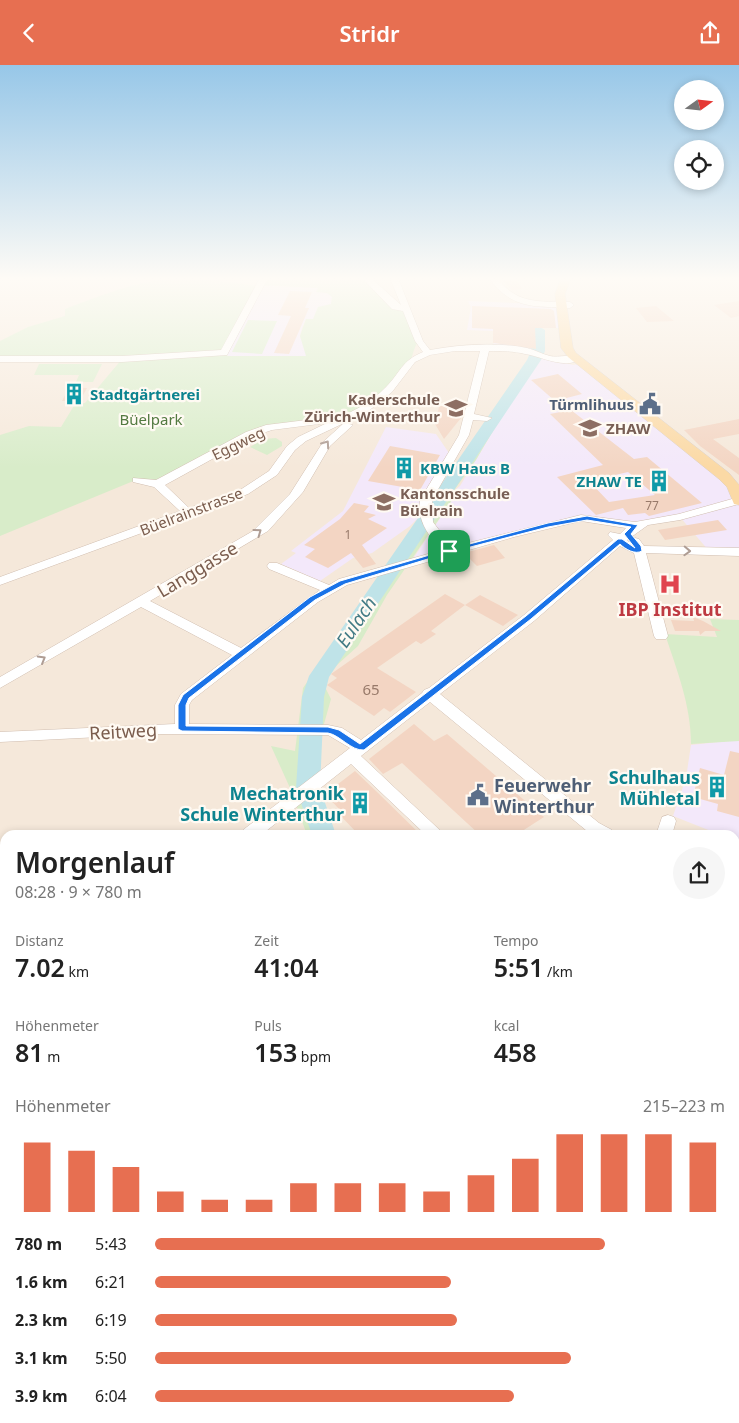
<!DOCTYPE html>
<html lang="de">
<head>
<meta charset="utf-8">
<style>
	body { margin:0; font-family:"Noto Sans",sans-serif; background:#f6f6f6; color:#222; height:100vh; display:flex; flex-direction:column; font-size:19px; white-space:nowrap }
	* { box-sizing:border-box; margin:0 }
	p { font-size:16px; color:#767676 }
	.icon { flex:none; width:28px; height:28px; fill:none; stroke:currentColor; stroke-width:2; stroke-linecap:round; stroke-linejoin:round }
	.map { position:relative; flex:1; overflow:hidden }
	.panel { position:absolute; left:0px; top:765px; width:740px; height:594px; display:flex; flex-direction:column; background:#fff; border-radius:15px 15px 0 0; box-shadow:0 2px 8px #0003 }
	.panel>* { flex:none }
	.needle { width:32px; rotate:75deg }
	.tools { position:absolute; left:674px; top:15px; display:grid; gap:10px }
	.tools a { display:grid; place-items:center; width:50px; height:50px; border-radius:50%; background:#fff; box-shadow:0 2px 8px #0003; font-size:25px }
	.pin { position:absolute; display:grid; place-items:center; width:42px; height:42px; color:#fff; margin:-21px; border-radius:10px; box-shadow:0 2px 8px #0006 }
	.round { display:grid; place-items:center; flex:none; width:52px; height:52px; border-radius:26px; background:#f6f6f6 }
	.headline { display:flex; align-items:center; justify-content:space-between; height:85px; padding:0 15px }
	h1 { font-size:28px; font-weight:600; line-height:38px }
	.stats { display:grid; grid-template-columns:repeat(3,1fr); gap:8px; height:85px; padding:5px 15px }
	.stats div { display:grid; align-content:center }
	.stats b { font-size:25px; font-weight:600 }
	.stats small { font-size:14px; font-weight:400 }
	.stats p { font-size:14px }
	.chart { height:140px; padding:10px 15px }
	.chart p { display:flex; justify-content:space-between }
	.chart svg { width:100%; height:90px; margin-top:5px; stroke:#e76f51; stroke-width:6 }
	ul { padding:0 15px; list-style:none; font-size:16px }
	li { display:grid; grid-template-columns:80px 60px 1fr; align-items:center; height:38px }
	li i { height:12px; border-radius:6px; background:#e76f51 }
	header { display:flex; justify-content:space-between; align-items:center; height:65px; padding:0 15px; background:#e76f51; color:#fff; font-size:22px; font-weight:600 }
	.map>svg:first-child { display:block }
	.residential { fill:#f5e8da; fill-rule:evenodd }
	.commercial { fill:#fde8e0 }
	.education { fill:#f3e8fa }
	.green { fill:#d8ecc9 }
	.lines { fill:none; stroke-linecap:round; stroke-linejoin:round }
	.river { fill:#bfe3e8; fill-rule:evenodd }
	.building { fill:#f3d5c3; fill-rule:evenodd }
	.minor-casing { stroke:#d1beb0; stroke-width:1 }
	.major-casing { stroke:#dad1cd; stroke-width:1 }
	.minor { fill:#fff; fill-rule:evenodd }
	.major { fill:#fbd9a5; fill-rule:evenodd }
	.oneway { stroke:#af9d94 }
	.route { fill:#1a73e8; stroke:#fff; fill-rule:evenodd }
	.labels { text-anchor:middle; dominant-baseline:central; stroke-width:4.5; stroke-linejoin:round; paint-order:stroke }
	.far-number-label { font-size:12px; fill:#987a6a }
	.far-culture-label { font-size:15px; font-weight:bold; fill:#0d838f; stroke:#fffaf3; text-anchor:start }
	.far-education-label { font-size:15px; font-weight:bold; fill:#785e54; stroke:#fffaf3; text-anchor:start }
	.far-service-label { font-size:15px; font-weight:bold; fill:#4e5e75; stroke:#fffaf3; text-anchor:end }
	.far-park-label { font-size:15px; fill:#537a41; stroke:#fffaf3 }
	.far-street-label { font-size:15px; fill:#7a5c4d; stroke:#fffaf3 }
	.number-label { font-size:15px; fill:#987a6a }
	.street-label { font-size:18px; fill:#7a5c4d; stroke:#fffaf3 }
	.health-label { font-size:18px; font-weight:bold; fill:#be3a42; stroke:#fffaf3 }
	.culture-label { font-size:18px; font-weight:bold; fill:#0d838f; stroke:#fffaf3; text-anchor:end }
	.service-label { font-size:18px; font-weight:bold; fill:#4e5e75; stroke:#fffaf3; text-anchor:start }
	.water-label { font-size:19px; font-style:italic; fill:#437c86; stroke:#fffaf3 }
</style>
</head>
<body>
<header><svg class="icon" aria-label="back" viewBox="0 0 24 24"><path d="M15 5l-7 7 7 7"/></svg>Stridr<svg class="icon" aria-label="share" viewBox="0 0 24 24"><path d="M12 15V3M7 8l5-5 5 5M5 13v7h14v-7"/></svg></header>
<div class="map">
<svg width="739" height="1358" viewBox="0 0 739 1358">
	<rect width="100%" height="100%" fill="#fdf6ec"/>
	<!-- residential -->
	<path class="residential" d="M0,213H739V1358H0ZM5,770H735V1354H5Z"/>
	<!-- commercial -->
	<path class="commercial" d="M5,922V1144L0,1147V924Z"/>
	<!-- education -->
	<path class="education" d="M260,220L318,223L317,226L327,228L332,232L331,239L313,254H306L302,263L300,271L307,291H228L224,288Z
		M468,236L561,240L564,263H538L539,291L573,300L580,299L709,399L739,436V487L709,486L680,452L630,459L587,453L411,497L458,426L455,425L460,421L501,353L499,352L538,293L533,289L494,283L493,266L467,265L471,242Z
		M386,362L436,369L449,388L421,450L410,461L372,488L353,493L320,516L281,499L296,488L291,486L343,446Z
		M736,675L739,676V777L735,776V770H721L673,751L686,713L691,680Z
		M183,1354H584L587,1358H185Z
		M617,1354H716L715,1358H617Z"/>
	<!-- green -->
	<path class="green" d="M264,213H366L395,242L407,244L419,276C413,282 413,293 408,301C389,328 372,337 345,355L336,354L270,362L158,419L137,415L131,417L0,471V370L29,361L61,362L75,339L85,338L122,294H0V276L28,262L65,251V244C97,232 136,216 170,214C200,212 229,218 259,221L224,288L228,291H306L300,271L306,254H313L318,242L331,239L332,232L327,228L316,227L318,223L260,220Z
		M248,255L277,256L262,289L232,287Z
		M533,289L538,293L499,352H501L476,395L455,424L459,425L387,530L358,581L327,609L324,620L331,634L324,659L318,665L315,720L334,770H307L290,723L271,681L295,686L303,623L515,313H518Z
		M39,299H102L93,317H76L79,310H34Z
		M276,373L282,377V381L267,390L250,382L264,374Z
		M710,554L739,555V676L691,679C691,640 677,606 665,569L717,572Z
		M5,1148V1202L0,1206V1152Z"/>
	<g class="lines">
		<!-- river -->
		<path class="river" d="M538,261L545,265V286L541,295L329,612L324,632L320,723L336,770H312L296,723L302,632L309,611L527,295L531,286V265Z
			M5,1158V1194L0,1196V1160Z
			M643,1354H682L684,1358H645Z"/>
	</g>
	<!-- building -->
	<path class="building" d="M500,213H515L522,224L512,225Z
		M290,226L312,227L305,243H309L289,289L274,288L291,251L278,250Z
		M739,236V251L731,253L714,240Z
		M472,241L551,244L554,246L556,263H535L536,284L493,278V264L472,263Z
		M656,241L674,256L647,257L636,243Z
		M558,309L582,329L555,336L531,315Z
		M69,322L87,323L80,336H62Z
		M443,340L464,342L461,353L444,374L435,359L439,342Z
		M571,345L634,394L647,392L702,438L649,451L645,448L628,450L623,443L596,450L557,412L603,400L550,349ZM628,407L655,430L609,437L589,416Z
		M739,354V369L713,374L739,393V410L700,381L684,365Z
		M390,381L440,390L420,425L368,416Z
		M354,438L369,441L364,447L376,450L368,454L387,463L362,480L376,499L363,503L351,488L328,503L305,492L315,484L304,480L340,454Z
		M718,455L727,465L665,475L658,465Z
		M494,480L505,493L477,501L464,488Z
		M445,529L465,540L431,566L436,569L421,579L416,576L377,603L416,627L390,647L384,643L374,651L327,620L337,613L331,609Z
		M480,530L518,550L503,561L465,540Z
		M693,552L703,556L721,566H705L700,570L699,566H675L671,555L694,556Z
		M414,659L434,676L447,669L544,752L516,770H480L402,698L383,709L369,694Z
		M730,686L739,688V752L717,746L718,739L693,732L700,703L724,710Z
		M355,706L376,726L421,770H359L336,746L339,744L325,729Z"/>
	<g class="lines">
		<!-- minor casing -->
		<g class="minor-casing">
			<path id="minor" d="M260,213H268L227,290L122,297H0V291H122L221,285Z
				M362,213H371L401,240L390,213H398L423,276L430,285C462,279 496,277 527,283C535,285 542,289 550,291C559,293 572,288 580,294C566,305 540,291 525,289C514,286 501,286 489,286L474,349L492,353L487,356L473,355L469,370L432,435L433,457L452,482L581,450L635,457L679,449L739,432V439L680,455L648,460L627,475L629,477L635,473L639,474L644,481L739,483V491L646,488L668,571L666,574H656L654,571L634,488L620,481L534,556L440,629L599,758L612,765L614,770H593L587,766L430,637L361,691L445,770H426L351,699L261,770H241L243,765L350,683L328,670L159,669L0,677V667L175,659V640L181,629L232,590L141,542L0,623V612L253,466L290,429L323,377L344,358L306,376L295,385L277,410L248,429L0,520V512L180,446L154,422L133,417V413L156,415L246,367L266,360L331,352L336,354C354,346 372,337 386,322C401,307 401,296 423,287L415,276L403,246L392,244ZM455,286H480L459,370L420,435C417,456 428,470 442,485L339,514L329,520L277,498H269L267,501L269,504L320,525L241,583L150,536L268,466L303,427L330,381L353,360L345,358L366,348L392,327L415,297L430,290ZM327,358L298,372L287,381L269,406L240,425L189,443L165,420L254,371L272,365ZM581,456L626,463L620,469L610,467L608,470L613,475L524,550L429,623L424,625L422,628L361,675L342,663L328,660L189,659V640L192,635L318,537L347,520L514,472Z
				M489,213H497C518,240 539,236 570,237L574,240L570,243C535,241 512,245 489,213Z
				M668,750L674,752L676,756L672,770H656L662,752Z
				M735,811L739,812V826L735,825Z
				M0,830L5,831V853L0,852Z
				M5,900V917L0,919V902Z
				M5,1345V1354H26L25,1358H0V1348Z
				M605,1354H629L630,1358H604Z"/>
		</g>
		<!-- major casing -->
		<g class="major-casing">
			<path id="major" d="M561,213H571L565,229L573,283L576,288L729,408L739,420V440L734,439L727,422L719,414L568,292L561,283L555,229Z"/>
		</g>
		<!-- minor -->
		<use href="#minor" class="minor"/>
		<!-- major -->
		<use href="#major" class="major"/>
	</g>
	<!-- one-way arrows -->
	<defs><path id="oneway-chevron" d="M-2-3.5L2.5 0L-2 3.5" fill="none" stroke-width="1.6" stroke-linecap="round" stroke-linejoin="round" transform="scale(1.25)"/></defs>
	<g class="oneway">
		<use href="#oneway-chevron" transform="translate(326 379) rotate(-55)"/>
		<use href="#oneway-chevron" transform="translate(258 467) rotate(-36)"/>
		<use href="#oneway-chevron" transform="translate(687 486) rotate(2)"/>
		<use href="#oneway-chevron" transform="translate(42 594) rotate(-30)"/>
	</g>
	<!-- sky -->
	<linearGradient id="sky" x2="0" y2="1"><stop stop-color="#97c7e8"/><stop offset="0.53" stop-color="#fefbf6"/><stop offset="1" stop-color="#fefbf6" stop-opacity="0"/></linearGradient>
	<rect width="739" height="403" fill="url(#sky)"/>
	<!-- route -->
	<path class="route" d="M587,451L638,460L631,469L641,481L642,486C635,490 625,484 620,479L531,554L364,685C351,686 340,670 328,668L182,666L178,664V640L183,630L310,532L340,516L447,485L548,458ZM587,455L631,462L624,469L635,483L622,474H618L526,551L360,679L339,665L328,662L186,661V640L189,633L315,535L345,519L451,487L548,462Z"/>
	<!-- icons -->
	<defs>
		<g id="building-bare" transform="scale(1.725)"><path d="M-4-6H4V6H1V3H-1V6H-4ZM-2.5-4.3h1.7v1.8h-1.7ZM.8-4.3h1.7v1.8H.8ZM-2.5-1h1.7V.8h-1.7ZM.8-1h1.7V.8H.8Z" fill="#0f9aa8" stroke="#fffaf3" stroke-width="2.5" paint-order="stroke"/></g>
		<g id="civic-bare" transform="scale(1.725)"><path d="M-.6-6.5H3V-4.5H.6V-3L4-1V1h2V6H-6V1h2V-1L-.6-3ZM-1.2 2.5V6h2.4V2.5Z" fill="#5c6f8a" stroke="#fffaf3" stroke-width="2.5" paint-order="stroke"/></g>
		<g id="university-bare" transform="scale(1.725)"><path d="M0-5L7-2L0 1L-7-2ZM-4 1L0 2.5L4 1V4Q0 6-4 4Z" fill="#8d6e63" stroke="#fffaf3" stroke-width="2.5" paint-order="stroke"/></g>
		<g id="school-bare" transform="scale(1.725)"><path d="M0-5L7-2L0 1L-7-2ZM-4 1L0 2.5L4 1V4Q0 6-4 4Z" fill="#8d6e63" stroke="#fffaf3" stroke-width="2.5" paint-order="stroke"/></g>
		<g id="hospital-bare" transform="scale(1.725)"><path d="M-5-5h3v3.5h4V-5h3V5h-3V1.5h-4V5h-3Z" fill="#e0444e" stroke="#fffaf3" stroke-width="2.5" paint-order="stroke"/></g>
	</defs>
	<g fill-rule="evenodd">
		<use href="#building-bare" x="74" y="329"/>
		<use href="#civic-bare" x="650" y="339"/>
		<use href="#university-bare" x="456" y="343"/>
		<use href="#university-bare" x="590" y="363"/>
		<use href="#building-bare" x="404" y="403"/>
		<use href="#building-bare" x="659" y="416"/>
		<use href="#school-bare" x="384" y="437"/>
		<use href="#hospital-bare" x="670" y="519"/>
		<use href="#building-bare" x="717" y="722"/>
		<use href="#civic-bare" x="478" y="730"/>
		<use href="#building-bare" x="360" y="738"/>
	</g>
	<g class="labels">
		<!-- far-number labels -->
		<g class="far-number-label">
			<text x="652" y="440">77</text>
			<text x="348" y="469">1</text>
		</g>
		<!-- far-culture labels -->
		<g class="far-culture-label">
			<text x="90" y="329">Stadtgärtnerei</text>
			<text x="420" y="403">KBW Haus B</text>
			<text x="642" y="416" text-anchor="end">ZHAW TE</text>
		</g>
		<!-- far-education labels -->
		<g class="far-education-label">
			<text x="440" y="334" text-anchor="end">Kaderschule<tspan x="440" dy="17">Zürich-Winterthur</tspan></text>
			<text x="606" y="363">ZHAW</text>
			<text x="400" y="428">Kantonsschule<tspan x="400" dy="17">Büelrain</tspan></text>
		</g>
		<!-- far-service labels -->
		<g class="far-service-label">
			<text x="634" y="339">Türmlihuus</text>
		</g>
		<!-- far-park labels -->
		<g class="far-park-label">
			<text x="151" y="354">Büelpark</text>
		</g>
		<!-- far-street labels -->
		<g class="far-street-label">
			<text transform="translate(238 378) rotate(-26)">Eggweg</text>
			<text transform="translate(191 446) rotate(-21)">Büelrainstrasse</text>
		</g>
		<!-- number labels -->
		<g class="number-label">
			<text x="371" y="624">65</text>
		</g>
		<!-- street labels -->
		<g class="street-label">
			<text transform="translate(197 504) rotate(-31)">Langgasse</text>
			<text transform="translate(123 666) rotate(-3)">Reitweg</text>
		</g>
		<!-- health labels -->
		<g class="health-label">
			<text x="670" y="544">IBP Institut</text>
		</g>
		<!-- culture labels -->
		<g class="culture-label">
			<text x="700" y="712">Schulhaus<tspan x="700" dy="21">Mühletal</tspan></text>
			<text x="344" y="728">Mechatronik<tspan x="344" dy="21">Schule Winterthur</tspan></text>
		</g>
		<!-- service labels -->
		<g class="service-label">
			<text x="494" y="720">Feuerwehr<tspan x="494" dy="21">Winterthur</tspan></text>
		</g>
		<!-- water labels -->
		<g class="water-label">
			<text transform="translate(356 557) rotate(-56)">Eulach</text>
		</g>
	</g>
</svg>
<div class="tools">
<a><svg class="needle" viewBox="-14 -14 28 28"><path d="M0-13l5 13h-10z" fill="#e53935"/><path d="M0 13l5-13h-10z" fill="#767676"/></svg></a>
<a><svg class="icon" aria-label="locate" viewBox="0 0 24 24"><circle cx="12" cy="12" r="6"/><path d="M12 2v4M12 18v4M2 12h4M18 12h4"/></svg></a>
</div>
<div class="pin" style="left:449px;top:486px;background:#1e9e55"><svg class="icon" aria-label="arrive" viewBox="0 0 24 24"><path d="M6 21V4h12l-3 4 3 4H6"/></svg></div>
<section class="panel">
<div class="headline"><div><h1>Morgenlauf</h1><p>08:28 · 9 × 780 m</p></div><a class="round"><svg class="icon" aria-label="share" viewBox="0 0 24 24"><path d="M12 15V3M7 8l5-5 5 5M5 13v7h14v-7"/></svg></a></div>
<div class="stats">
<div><p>Distanz</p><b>7.02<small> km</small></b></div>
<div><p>Zeit</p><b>41:04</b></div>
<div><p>Tempo</p><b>5:51<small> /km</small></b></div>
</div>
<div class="stats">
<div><p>Höhenmeter</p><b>81<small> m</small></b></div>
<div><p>Puls</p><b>153<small> bpm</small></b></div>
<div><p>kcal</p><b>458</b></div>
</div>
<div class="chart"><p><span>Höhenmeter</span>215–223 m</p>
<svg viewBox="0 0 160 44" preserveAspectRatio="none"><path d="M5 44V10M15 44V14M25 44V22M35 44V34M45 44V38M55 44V38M65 44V30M75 44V30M85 44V30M95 44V34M105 44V26M115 44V18M125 44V6M135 44V6M145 44V6M155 44V10"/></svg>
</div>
<ul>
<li><b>780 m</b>5:43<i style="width:79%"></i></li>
<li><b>1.6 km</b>6:21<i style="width:52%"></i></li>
<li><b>2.3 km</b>6:19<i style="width:53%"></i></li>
<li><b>3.1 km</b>5:50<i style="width:73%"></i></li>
<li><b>3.9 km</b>6:04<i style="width:63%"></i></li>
</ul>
</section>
</div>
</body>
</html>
